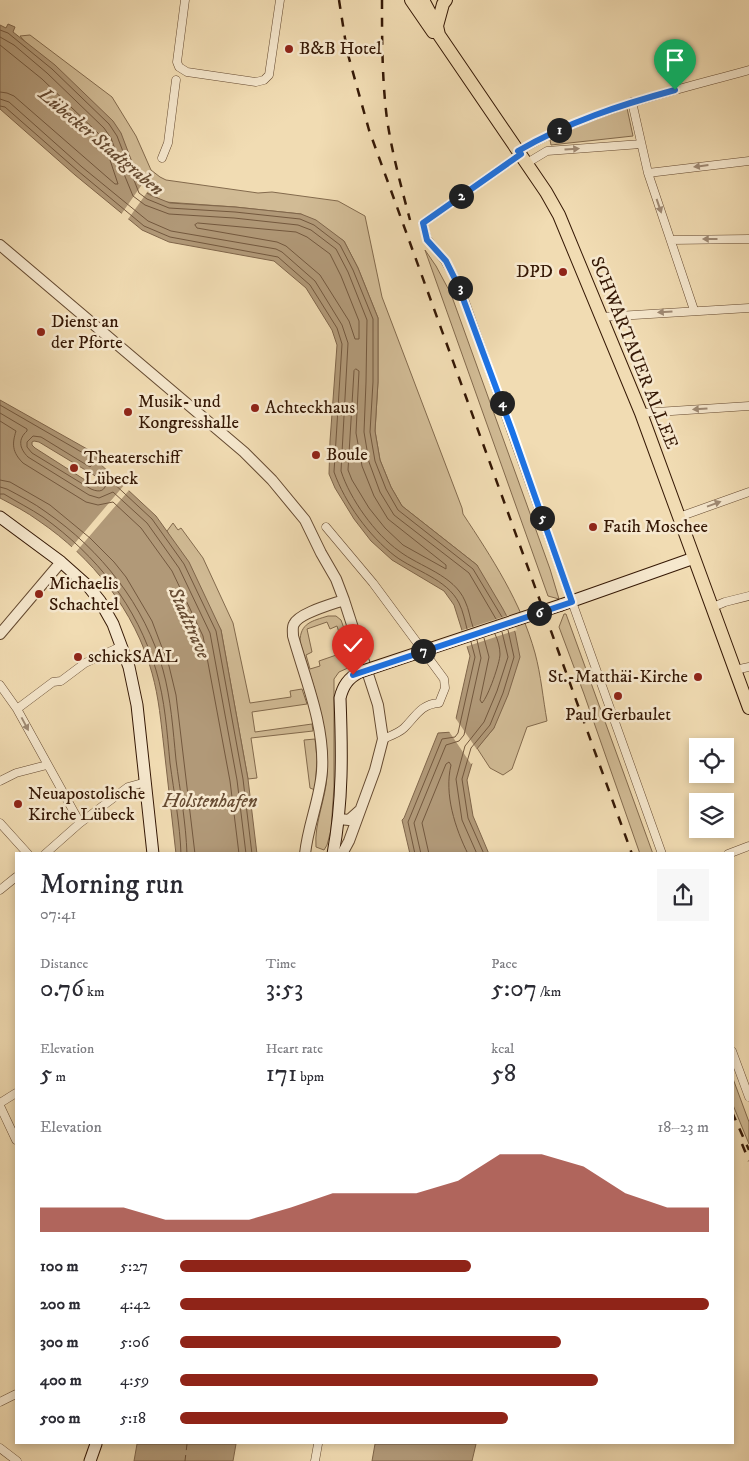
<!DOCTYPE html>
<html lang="en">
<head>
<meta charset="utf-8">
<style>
	body { margin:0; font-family:"IM FELL DW Pica",serif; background:#f7f7f7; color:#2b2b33; height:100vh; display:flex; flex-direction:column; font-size:19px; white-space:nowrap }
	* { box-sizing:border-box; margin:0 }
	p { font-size:16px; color:#7c7c81 }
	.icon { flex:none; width:28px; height:28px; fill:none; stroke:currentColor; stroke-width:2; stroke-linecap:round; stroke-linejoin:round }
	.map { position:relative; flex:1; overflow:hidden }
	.details { position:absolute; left:15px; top:852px; width:719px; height:592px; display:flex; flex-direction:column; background:#fff; border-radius:0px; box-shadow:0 2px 8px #0003 }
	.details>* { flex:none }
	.tools { position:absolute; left:689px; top:738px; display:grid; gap:10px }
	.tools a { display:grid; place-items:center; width:45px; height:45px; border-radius:0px; background:#fff; box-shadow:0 2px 8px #0003; font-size:25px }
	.pin { position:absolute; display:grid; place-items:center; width:42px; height:42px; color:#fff; margin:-51px -21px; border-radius:50% 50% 50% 0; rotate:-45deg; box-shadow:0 0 5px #0007 }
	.pin .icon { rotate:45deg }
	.km { position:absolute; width:25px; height:25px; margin:-12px; border-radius:50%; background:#222; color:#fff; font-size:14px; line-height:25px; text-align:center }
	.round { display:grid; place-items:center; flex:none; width:52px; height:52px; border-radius:0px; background:#f7f7f7 }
	.overview { display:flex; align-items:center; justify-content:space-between; height:85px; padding:0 25px }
	h1 { font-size:28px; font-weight:600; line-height:38px }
	.figures { display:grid; grid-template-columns:repeat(3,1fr); gap:8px; height:85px; padding:5px 25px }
	.figures div { display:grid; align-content:center }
	.figures b { font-size:25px; font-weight:600 }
	.figures small { font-size:14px; font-weight:400 }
	.figures p { font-size:14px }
	.chart { height:140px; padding:10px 25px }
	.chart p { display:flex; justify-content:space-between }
	.chart svg { width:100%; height:90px; margin-top:5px; fill:#8f2418; opacity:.7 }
	ul { padding:0 25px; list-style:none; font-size:16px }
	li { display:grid; grid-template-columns:80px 60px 1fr; align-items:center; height:38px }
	li i { height:12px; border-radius:6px; background:#8f2418 }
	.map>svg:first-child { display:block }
	.green { fill:#d1bb95; stroke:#836a4d; fill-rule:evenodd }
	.water { fill:#b19978; stroke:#7f654a; fill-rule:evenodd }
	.pier { fill:#f1dcb3 }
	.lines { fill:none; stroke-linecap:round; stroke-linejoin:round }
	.shore { stroke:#73583e; stroke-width:1 }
	.ferry { stroke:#674c33; stroke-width:1; stroke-dasharray:6 5; stroke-linecap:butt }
	.minor-casing { stroke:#644930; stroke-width:9 }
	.tertiary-casing { stroke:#644930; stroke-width:12 }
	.secondary-casing { stroke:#351805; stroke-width:13 }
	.primary-casing { stroke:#351805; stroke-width:14 }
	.minor { stroke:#f6e8ce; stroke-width:8 }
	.tertiary { stroke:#f6e8ce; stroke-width:10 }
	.secondary { stroke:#f6e8ce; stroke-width:11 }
	.primary { stroke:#f1dcb3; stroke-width:12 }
	.rail { stroke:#351805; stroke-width:2.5; stroke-dasharray:9 9; stroke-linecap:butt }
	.secondary-bridge-casing { stroke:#351805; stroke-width:13; stroke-linecap:butt }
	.secondary-bridge { stroke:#f6e8ce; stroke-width:11 }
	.oneway { fill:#9f8a74 }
	.route-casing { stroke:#fff; stroke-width:10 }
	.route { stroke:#1a73e8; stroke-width:6 }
	.poi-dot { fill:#8f2418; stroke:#f6e8ce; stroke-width:2 }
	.labels { text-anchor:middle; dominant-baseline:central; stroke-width:5; stroke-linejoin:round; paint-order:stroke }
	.poi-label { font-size:18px; fill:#351805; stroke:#f6e8ce; text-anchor:start }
	.street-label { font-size:18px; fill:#351805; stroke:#f6e8ce }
	.water-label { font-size:19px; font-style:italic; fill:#674c33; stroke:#f6e8ce }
</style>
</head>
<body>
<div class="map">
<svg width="749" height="1461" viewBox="0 0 749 1461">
	<rect width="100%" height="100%" fill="#f1dcb3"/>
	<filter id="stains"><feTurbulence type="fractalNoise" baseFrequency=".004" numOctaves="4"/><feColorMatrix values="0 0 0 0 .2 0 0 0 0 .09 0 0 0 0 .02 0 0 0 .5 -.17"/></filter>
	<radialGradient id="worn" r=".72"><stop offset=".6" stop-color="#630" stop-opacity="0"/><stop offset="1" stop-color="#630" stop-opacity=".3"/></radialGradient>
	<!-- green -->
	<path class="green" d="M30,35L112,97L136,136L151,170L160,177L166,180L258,193L272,192L338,201L365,216L382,297L462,508L463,514C492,558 521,602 535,653C541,675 543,699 547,721L527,727L512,769L503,775L490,768L477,748L494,728L477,565L402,506L391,487L380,460L375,431L378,382V318L358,268L344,241L301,214L235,207L165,202L144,191L134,170L20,36Z
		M627,108L633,136L551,145L550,140C574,125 600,116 627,108Z
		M425,250L436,266L451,294L550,569L559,599L548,596Z
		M173,523L178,530L181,528L203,558L233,623L250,703L291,697L290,691L302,689L307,704L252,712L255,732L312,724L313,731L251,738L257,778L248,779L221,630L167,531Z
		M564,614H566L653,854H640L584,694L559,627Z
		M328,616H336L341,620L350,645L359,663L339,672L334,679V787L331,830L327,845L324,850L316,847C314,823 326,799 327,775C330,729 313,685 300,642C300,623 312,621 328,616ZM327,622L330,629L337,626L345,652L319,661L320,666L310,669L306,655L312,652L307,629Z
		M315,739L317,759L315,790L310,788L304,740Z
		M732,1076L749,1122V1144L733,1105Z"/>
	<!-- water -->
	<path class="water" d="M8,24L15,27L13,32L55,65L113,121L121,133L143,191L150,195L170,203L235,207L301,214L316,220L344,241L358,268L378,318V382L375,431L380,460L391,487L402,506L477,565L503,609L515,632L520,657L508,695L494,728L476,750L467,780L473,816L489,854H410L402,820L404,818L438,733L453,732L470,656L454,605L444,591L392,560L371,541L354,519L335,488L329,474L330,441L337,345L332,330L306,288L274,261L169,242L142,230L75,175L0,109V25L6,28Z
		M0,400L96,454L98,462L156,516L189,562L221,630L248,779L257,854H176C172,819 168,783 164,748C161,723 159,698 152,673C135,611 92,557 39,521C27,512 13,505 0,498ZM34,441L39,442L97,477L100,481L101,485H93L35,448L32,445V442Z
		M137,1444H236L233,1461H134Z
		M375,1444H476L472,1461H372Z"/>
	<!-- pier -->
	<path class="pier" d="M143,183L148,191L126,222L120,216Z
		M125,484L130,489L75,553L70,549Z
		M509,615L517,630L465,647L460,631Z
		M454,716L478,751L475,762L471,764L448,730H451Z"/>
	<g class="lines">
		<!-- shore -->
		<path class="shore" d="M0,30L8,33L52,69L109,124L117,136L139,193L147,199L169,208L235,212L300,219L314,225L340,245L353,270L373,319V382L370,432L375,461L386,489L398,510L473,569L502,617
			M0,37L14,45L47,73L104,128L111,138L124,174L133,196L145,205L169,214L234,218L298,225L311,230L336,249L348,272L367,320L366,382L364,432L369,462L380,492L394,515L469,573L496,619
			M0,45L42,79L98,133L104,142L118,184H115L14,96L7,93L0,92
			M0,99L9,102L82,167L148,221L171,231L276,249L282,252L315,281L342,325L348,343L341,471C350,499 375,534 399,551C420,567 454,575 465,601C469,609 470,619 473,627
			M0,106L5,107L78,171L144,226L170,237L278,257L310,285L337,328L342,344L334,472C345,503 369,536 395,556C415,571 447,579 459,603C463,611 465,621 467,629
			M198,223L296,232L307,237L330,254L341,276L359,321V339H355L349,321L320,275L286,246L277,242L197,228L195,225Z
			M356,369L359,371L356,433L362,466L374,496L388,519L446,565V569L403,545L385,528L369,508L352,480L348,470L354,371Z
			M0,405L90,457L93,464L90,467L41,437L33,436L27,442V447L32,453L91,489C100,493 106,491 106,481L110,480L152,519L184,564L216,631L243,779L252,854
			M0,413L27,429V431C18,439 19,448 28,457L89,495L99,498L113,492L147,523L179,568L210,633L237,780L246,854
			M0,421L16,431C12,444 12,452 23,463L86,502L98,505L113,502L141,528L172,571L203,636L230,781L239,854
			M0,480L10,482L50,505L90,538L114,562L126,577L152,621L169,666L176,695L195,854
			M0,487L7,489C20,496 34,503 46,512C101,550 145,605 163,670C171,699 173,730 176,760C180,791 186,823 187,854
			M0,494H4C17,502 31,509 43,517C97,556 137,606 156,670C165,700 167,732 170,763C174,793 180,824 181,854
			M484,638L489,657L480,700L482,703C488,697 500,663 500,654C500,648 498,640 495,634
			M415,854L408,822L442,739L455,737L458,733L475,657L471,642
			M421,854L414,823L446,745L459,741L464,735L481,658L477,640
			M429,854L422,823L446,764L449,762L451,765C444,794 455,828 468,854
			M477,854L462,820L456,779L465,746L484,722L497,691L508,657L502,632
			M484,854L468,818L462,779L471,748L490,725L503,693L514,657L508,630"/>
		<!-- ferry -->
		<path class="ferry" d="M185,1461L187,1444"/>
		<!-- minor casing -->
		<g class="minor-casing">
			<path id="minor" d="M185,0L177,62L179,67L187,72L256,82L264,80L269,75L280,0
				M632,102L648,173L694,310
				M519,151C590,109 670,92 749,70
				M521,154L423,223L427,239L445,261L459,285L662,854
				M162,158L168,143L176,80
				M527,163L547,151L641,144
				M648,173L749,161
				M671,240L749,239
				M601,317L749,308
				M641,413L749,406
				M679,517L749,492
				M326,527L373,583L444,679L445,688L439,703C421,704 416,716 404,728C399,733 390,736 383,739
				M713,607L725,602L749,596
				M735,670L749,667
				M0,685L17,709L80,823
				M17,709L53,682L61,681L85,663L122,646
				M0,781L16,773L47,765
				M0,823L28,854
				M45,854L80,823L128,787L146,782
				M728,854L749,846
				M0,890L16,877
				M732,1051L749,1097
				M0,1103L16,1093
				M0,1106L16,1140
				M0,1402L16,1394
				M0,1448L17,1461
				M315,1461L318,1444"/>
		</g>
		<!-- tertiary casing -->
		<g class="tertiary-casing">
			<path id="tertiary" d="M0,245L244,452L272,480L305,520L321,553L336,579L344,600L378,705L383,739L375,770L349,841L342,854
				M0,634L61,562
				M339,819L349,820L359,811
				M305,854C308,825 320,799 322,771C325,725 305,679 293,636C293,632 292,627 294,624C299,613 333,604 344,600"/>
		</g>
		<!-- secondary casing -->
		<g class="secondary-casing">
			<path id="secondary" d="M0,517L61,562L88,586L100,601L113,624L129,667L137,705L153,854
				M561,605L694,558
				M333,854C343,802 342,750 340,698C343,686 348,678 360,672
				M90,1461L96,1444"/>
		</g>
		<!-- primary casing -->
		<g class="primary-casing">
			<path id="primary" d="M411,0L433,32
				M423,0L437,26L439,35L546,192L559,215L641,413L749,708
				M437,26L443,4L446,0"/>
		</g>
		<!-- minor -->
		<use href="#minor" class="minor"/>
		<!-- tertiary -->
		<use href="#tertiary" class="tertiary"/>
		<!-- secondary -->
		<use href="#secondary" class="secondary"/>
		<!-- primary -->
		<use href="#primary" class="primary"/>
		<!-- rail -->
		<path class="rail" d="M339,0L347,51L369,130L632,854
			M382,0C382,39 382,80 387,119C392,153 401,186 410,220
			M732,1112L749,1150
			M742,1144L749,1161"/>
		<!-- secondary-bridge casing -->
		<g class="secondary-bridge-casing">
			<path id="secondary-bridge" d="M360,672L561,605"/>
		</g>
		<!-- secondary-bridge -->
		<use href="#secondary-bridge" class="secondary-bridge"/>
	</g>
	<!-- one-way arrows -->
	<defs><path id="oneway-solid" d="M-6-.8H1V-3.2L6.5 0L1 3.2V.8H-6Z" transform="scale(1.25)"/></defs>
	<g class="oneway">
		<use href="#oneway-solid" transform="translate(572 149) rotate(-4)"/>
		<use href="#oneway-solid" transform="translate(701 166) rotate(173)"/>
		<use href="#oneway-solid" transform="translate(659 206) rotate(71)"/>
		<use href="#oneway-solid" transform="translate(710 239) rotate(180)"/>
		<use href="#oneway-solid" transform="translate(665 312) rotate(176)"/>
		<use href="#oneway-solid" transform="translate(700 409) rotate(176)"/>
		<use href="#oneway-solid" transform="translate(714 504) rotate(-20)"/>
		<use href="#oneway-solid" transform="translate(25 724) rotate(62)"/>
	</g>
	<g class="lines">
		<!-- route casing -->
		<g class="route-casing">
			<path id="route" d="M353,675L572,602L512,431L458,285L446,261L427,240L423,223L521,154L518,151C568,122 620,105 675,90"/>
		</g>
		<!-- route -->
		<use href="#route" class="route"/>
	</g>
	<!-- markers -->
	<g class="poi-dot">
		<circle cx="289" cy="49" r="5"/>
		<circle cx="563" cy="272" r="5"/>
		<circle cx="41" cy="332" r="5"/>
		<circle cx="255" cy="408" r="5"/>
		<circle cx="128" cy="412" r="5"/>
		<circle cx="316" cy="455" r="5"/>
		<circle cx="74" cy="468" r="5"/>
		<circle cx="593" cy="527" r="5"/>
		<circle cx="39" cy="594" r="5"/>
		<circle cx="78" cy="657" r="5"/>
		<circle cx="698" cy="677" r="5"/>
		<circle cx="618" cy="696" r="5"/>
		<circle cx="18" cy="804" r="5"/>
	</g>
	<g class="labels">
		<!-- poi labels -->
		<g class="poi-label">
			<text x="299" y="49">B&amp;B Hotel</text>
			<text x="553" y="272" text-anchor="end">DPD</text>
			<text x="51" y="322">Dienst an<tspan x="51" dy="21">der Pforte</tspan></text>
			<text x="138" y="402">Musik- und<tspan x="138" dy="21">Kongresshalle</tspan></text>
			<text x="265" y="408">Achteckhaus</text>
			<text x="326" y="455">Boule</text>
			<text x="84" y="458">Theaterschiff<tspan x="84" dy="21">Lübeck</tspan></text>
			<text x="603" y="527">Fatih Moschee</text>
			<text x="49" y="584">Michaelis<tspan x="49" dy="21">Schachtel</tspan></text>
			<text x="88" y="657">schickSAAL</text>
			<text x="688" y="677" text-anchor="end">St.-Matthäi-Kirche</text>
			<text x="618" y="715" text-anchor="middle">Paul Gerbaulet</text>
			<text x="28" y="794">Neuapostolische<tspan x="28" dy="21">Kirche Lübeck</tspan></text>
		</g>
		<!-- street labels -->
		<g class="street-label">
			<text transform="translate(634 353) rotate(68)">SCHWARTAUER ALLEE</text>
		</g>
		<!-- water labels -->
		<g class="water-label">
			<text transform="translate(101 142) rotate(40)">Lübecker Stadtgraben</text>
			<text transform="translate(189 623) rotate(66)">Stadttrave</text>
			<text x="210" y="801">Holstenhafen</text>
		</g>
	</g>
	<rect width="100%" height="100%" filter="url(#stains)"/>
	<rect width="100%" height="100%" fill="url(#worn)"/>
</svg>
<div class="tools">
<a><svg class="icon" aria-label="locate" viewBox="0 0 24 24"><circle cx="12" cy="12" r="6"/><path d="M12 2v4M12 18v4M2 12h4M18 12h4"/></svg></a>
<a><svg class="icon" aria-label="layers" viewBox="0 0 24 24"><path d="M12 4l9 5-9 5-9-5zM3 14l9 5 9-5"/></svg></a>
</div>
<div class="pin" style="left:675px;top:90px;background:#1e9e55"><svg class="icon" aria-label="arrive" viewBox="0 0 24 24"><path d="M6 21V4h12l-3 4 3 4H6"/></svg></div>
<div class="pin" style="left:353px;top:675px;background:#d93025"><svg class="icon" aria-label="check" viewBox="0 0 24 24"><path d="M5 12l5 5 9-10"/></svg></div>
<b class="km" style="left:559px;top:130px">1</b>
<b class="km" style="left:461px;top:196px">2</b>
<b class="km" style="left:460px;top:288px">3</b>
<b class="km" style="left:502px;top:403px">4</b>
<b class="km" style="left:542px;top:518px">5</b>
<b class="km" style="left:539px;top:613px">6</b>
<b class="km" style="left:423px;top:651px">7</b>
<section class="details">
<div class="overview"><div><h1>Morning run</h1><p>07:41</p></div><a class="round"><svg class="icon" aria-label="share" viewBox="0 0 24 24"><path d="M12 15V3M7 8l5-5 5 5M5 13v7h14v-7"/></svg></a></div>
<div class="figures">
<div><p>Distance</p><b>0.76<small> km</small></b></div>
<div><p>Time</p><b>3:53</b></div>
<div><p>Pace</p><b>5:07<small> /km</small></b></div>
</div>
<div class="figures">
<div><p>Elevation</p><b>5<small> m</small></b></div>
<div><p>Heart rate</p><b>171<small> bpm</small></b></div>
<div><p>kcal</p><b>58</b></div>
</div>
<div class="chart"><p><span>Elevation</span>18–23 m</p>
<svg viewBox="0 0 160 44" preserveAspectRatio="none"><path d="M0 44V32L10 32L20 32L30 38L40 38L50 38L60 32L70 25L80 25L90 25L100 19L110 6L120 6L130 12L140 25L150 32L160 32V44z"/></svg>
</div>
<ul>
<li><b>100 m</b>5:27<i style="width:55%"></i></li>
<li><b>200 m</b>4:42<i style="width:100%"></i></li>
<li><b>300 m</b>5:06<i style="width:72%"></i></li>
<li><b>400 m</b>4:59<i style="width:79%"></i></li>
<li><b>500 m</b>5:18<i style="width:62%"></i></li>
</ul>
</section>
</div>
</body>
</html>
